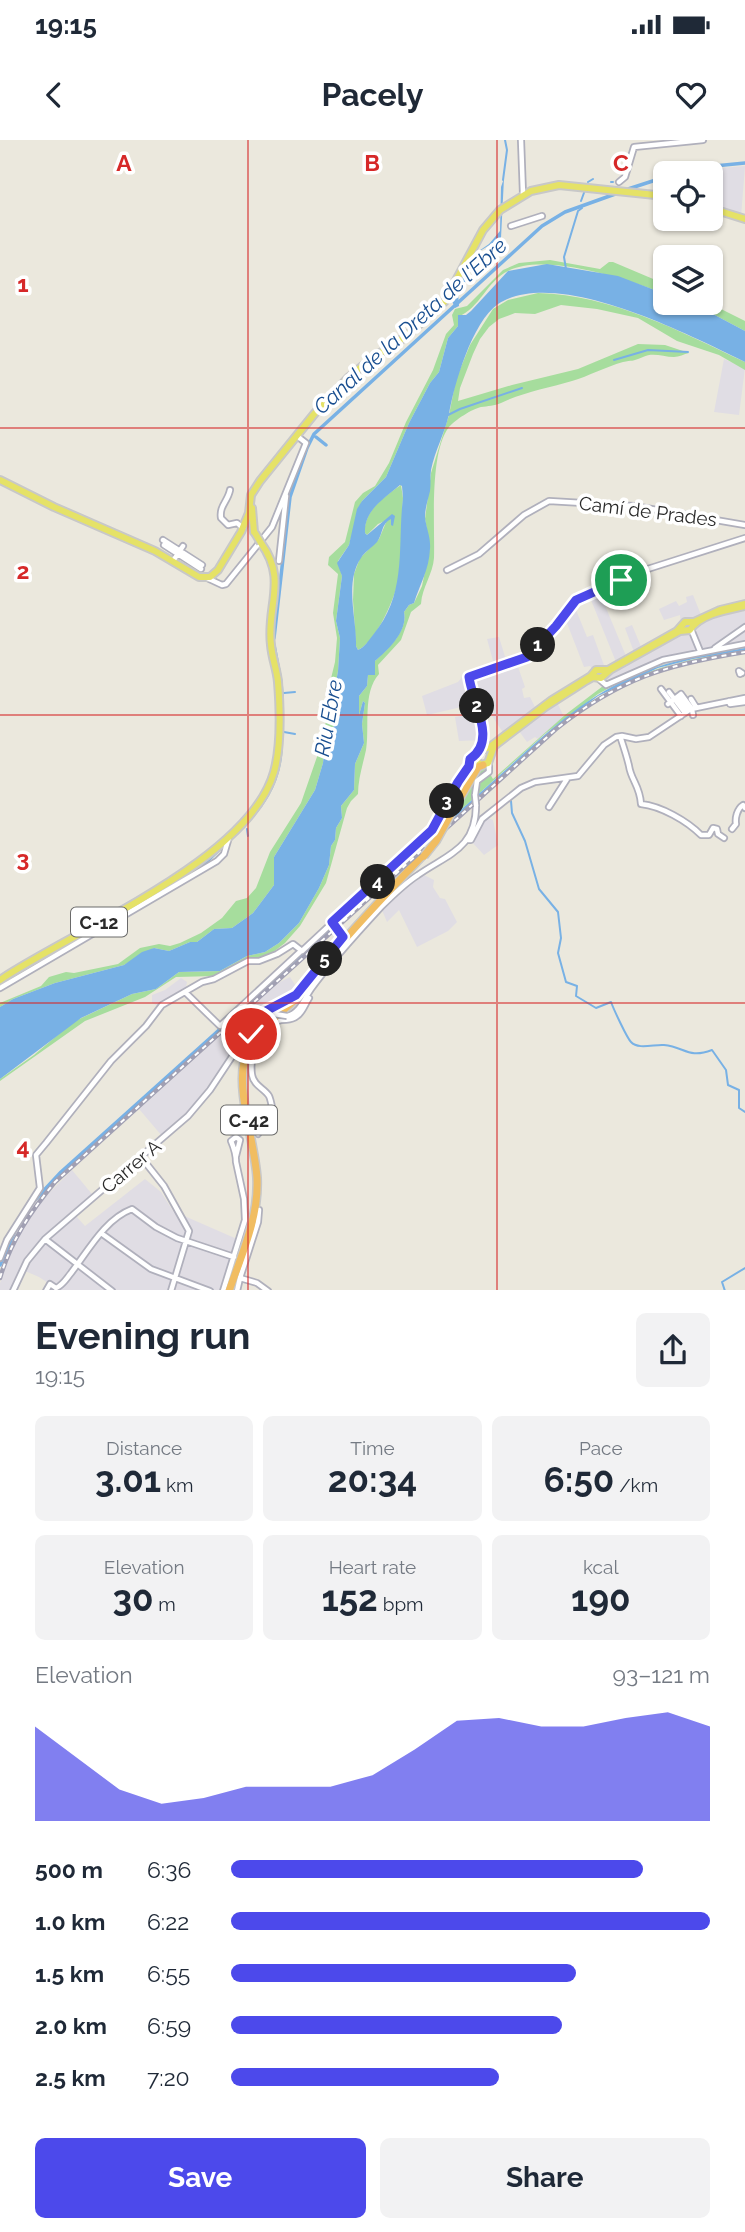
<!DOCTYPE html>
<html lang="en">
<head>
<meta charset="utf-8">
<style>
	body { margin:0; font-family:Raleway,sans-serif; background:#f2f2f3; color:#1f2937; height:100vh; display:flex; flex-direction:column; font-size:26px; white-space:nowrap }
	* { box-sizing:border-box; margin:0 }
	p { font-size:23px; color:#747a83 }
	.icon { flex:none; width:38px; height:38px; fill:none; stroke:currentColor; stroke-width:2; stroke-linecap:round; stroke-linejoin:round }
	.map { position:relative; height:1150px; overflow:hidden }
	.details { display:flex; flex-direction:column; background:#fff; flex:1 }
	.details>* { flex:none }
	.controls { position:absolute; left:653px; top:21px; display:grid; gap:14px }
	.controls a { display:grid; place-items:center; width:70px; height:70px; border-radius:10px; background:#fff; box-shadow:0 2px 5px #0004; font-size:35px }
	.pin { position:absolute; display:grid; place-items:center; width:60px; height:60px; color:#fff; margin:-30px; border:4px solid #fff; border-radius:50%; box-shadow:0 2px 7px #0007 }
	.km { position:absolute; width:35px; height:35px; margin:-18px; border-radius:50%; background:#222; color:#fff; font-size:19px; line-height:35px; text-align:center }
	.round { display:grid; place-items:center; flex:none; width:74px; height:74px; border-radius:10px; background:#f2f2f3 }
	.summary { display:flex; align-items:center; justify-content:space-between; height:119px; padding:0 35px }
	h1 { font-size:38px; font-weight:700; line-height:52px }
	.figures { display:grid; grid-template-columns:repeat(3,1fr); gap:10px; height:119px; padding:7px 35px }
	.figures div { display:grid; align-content:center; border-radius:10px; background:#f2f2f3; text-align:center }
	.figures b { font-size:35px; font-weight:700 }
	.figures small { font-size:19px; font-weight:400 }
	.figures p { font-size:19px }
	.chart { height:196px; padding:14px 35px }
	.chart p { display:flex; justify-content:space-between }
	.chart svg { width:100%; height:126px; margin-top:7px; fill:#4c49eb; opacity:.7 }
	.action { display:flex; gap:14px; margin-top:auto; padding:14px 35px }
	.action a { flex:1; height:80px; border-radius:10px; background:#4c49eb; color:#fff; font-size:28px; font-weight:700; line-height:80px; text-align:center }
	.action a+a { background:#f2f2f3; color:#1f2937 }
	ul { padding:0 35px; list-style:none; font-size:23px }
	li { display:grid; grid-template-columns:112px 84px 1fr; align-items:center; height:52px }
	li i { height:18px; border-radius:9px; background:#4c49eb }
	.status { display:flex; justify-content:space-between; align-items:center; height:49px; padding:0 35px; background:#fff; direction:ltr }
	.status svg { height:19px; fill:currentColor }
	header { display:flex; justify-content:space-between; align-items:center; height:91px; padding:0 35px; background:#fff; font-size:32px; font-weight:700 }
	.map>svg:first-child { display:block }
	.industrial { fill:#e0dde4 }
	.green { fill:#a6dd9d }
	.water { fill:#78b1e5; fill-rule:evenodd }
	.lines { fill:none; stroke-linecap:round; stroke-linejoin:round }
	.stream { stroke:#78b1e5; stroke-width:2 }
	.canal { stroke:#78b1e5; stroke-width:3.5 }
	.minor-casing { stroke:#b0b0bc; stroke-width:8 }
	.major-casing { stroke:#c8c8c8; stroke-width:10 }
	.highway-casing { stroke:#c8c8c8; stroke-width:10 }
	.minor { stroke:#fff; stroke-width:4.5 }
	.major { stroke:#e5e267; stroke-width:6 }
	.highway { stroke:#f1bd61; stroke-width:7 }
	.rail-casing { stroke:#a1a0b3; stroke-width:4.5 }
	.rail { stroke:#fff; stroke-width:2; stroke-dasharray:5; stroke-linecap:butt }
	.minor-bridge-casing { stroke:#b0b0bc; stroke-width:8; stroke-linecap:butt }
	.major-bridge-casing { stroke:#c8c8c8; stroke-width:10; stroke-linecap:butt }
	.highway-bridge-casing { stroke:#c8c8c8; stroke-width:10; stroke-linecap:butt }
	.minor-bridge { stroke:#fff; stroke-width:4.5 }
	.major-bridge { stroke:#e5e267; stroke-width:6 }
	.highway-bridge { stroke:#f1bd61; stroke-width:7 }
	.route-casing { stroke:#fff; stroke-width:14 }
	.route { stroke:#4c49eb; stroke-width:9 }
	.grid { fill:none; stroke:#d62828; stroke-width:2; stroke-opacity:0.55 }
	.labels { text-anchor:middle; dominant-baseline:central; stroke-width:7; stroke-linejoin:round; paint-order:stroke }
	.shield { fill:#fff; stroke:#6a6a6a; stroke-width:2 }
	.shield-label { font-size:18px; font-weight:bold; fill:#2a2a2a }
	.street-label { font-size:19px; fill:#2a2a2a; stroke:#fff }
	.water-label { font-size:21px; font-style:italic; fill:#184e90; stroke:#fff }
	.grid-label { font-size:23px; text-anchor:middle; font-weight:bold; fill:#d62828; stroke:#fff; stroke-width:7; stroke-linejoin:round; paint-order:stroke }
</style>
</head>
<body>
<div class="status"><b>19:15</b><svg viewBox="0 0 49 12"><path d="M0 12V9h3v3zM5 12V6h3v6zM10 12V3h3v9zM15 12V0h3v12zM26 1h20v11H26zM47 4h2v5h-2z"/></svg></div>
<header><svg class="icon" aria-label="back" viewBox="0 0 24 24"><path d="M15 5l-7 7 7 7"/></svg>Pacely<svg class="icon" aria-label="heart" viewBox="0 0 24 24"><path d="M12 20l-8-8c-3-5 5-10 8-4 3-6 11-1 8 4z"/></svg></header>
<div class="map">
<svg width="745" height="1151" viewBox="0 0 745 1151">
	<rect width="100%" height="100%" fill="#ebe8dd"/>
	<!-- industrial -->
	<path class="industrial" d="M745,26L741,77L711,67L710,33H686L695,30Z
		M724,219L745,228L739,275L714,272Z
		M599,451L626,516L634,512L625,488L632,485L642,509L681,487L680,475L664,480L659,469L676,461L679,466L687,462L686,457L693,455L701,475L745,462V507L684,517L625,539L605,549L590,526L584,527L565,478L574,465L587,497L593,495L605,528L616,522L589,455Z
		M499,497L507,523L516,521L525,547L522,549L524,558L530,557L536,569L556,560L564,577L538,599L535,597L527,602L516,587L504,594L492,576L484,579L482,600L459,601L455,577L471,574L470,565L427,575L422,556L458,542L462,537L495,528L487,499Z
		M488,678L493,680L498,705L484,715L471,701L482,682Z
		M424,735L434,740L433,747L440,758L445,759L457,782L448,791L417,807L399,770L387,782L382,770L397,755Z
		M290,837L299,851L295,855L263,872L236,899L227,889L278,843Z
		M181,838L187,842L185,851L158,866L152,863V855L165,850Z
		M222,894L235,906L198,961L162,996L139,969Z
		M72,1030L96,1059L76,1076L85,1086L145,1039L161,1052L173,1071L237,1099L220,1150H59L39,1137L25,1131L16,1150L0,1151V1143L10,1115L19,1095L45,1057Z"/>
	<!-- green -->
	<path class="green" d="M550,120L600,129L609,122H613L665,144V154C629,140 545,112 508,131C487,141 480,168 458,177V186L448,198L439,232L430,243L409,283L386,337L362,361L349,405L338,421L342,436L336,481L340,498L338,531L332,564L334,586L325,603L323,623L315,650L274,717V745L253,773L232,788L214,789L197,802H190L169,811L154,808L124,825L55,843L13,859L0,867V863L41,846L49,837L66,832L74,833L118,824L140,808L159,804L170,806L180,803L201,793L222,778L236,761L247,758L256,748L270,712L301,663L319,611L327,577L326,559L335,522L337,498L333,473L338,434L328,425L329,417L345,402L355,362L363,353L375,346L389,323L406,282L433,230L446,194L454,185L452,175L455,169L467,166L503,130L519,123Z
		M538,153C612,155 679,191 745,222V230L719,215L677,201L638,178L597,169L561,165L535,174L515,173L499,179L489,187L480,199L473,214L460,248L458,261L512,245L578,229L638,204L665,205L689,213C684,214 679,217 674,217C663,217 653,212 643,217C632,222 632,220 623,222C605,227 589,236 572,241C548,248 524,252 501,263C494,266 488,266 481,267C472,269 455,280 449,287C429,313 435,385 434,418C433,434 422,447 421,464L411,472L401,500L378,525L379,534C362,553 370,588 366,610C363,624 358,639 358,654L351,661L347,668L326,743L300,786L285,803L268,816L216,836L176,837L145,857L85,881L0,941V939L34,915L73,882L132,854L156,849L179,832L220,831L247,816L265,812L279,803L299,783L319,748L329,725L331,706L335,700L336,688L342,678L341,666L354,650L355,624L364,603L362,584L365,563L363,561L359,575V556L367,546L368,535H375V521C388,509 408,491 404,472L409,465L414,463L422,446L430,407L425,379L431,333L449,275L456,239L470,205L493,169L508,160Z
		M692,163H709L745,181V191Z
		M401,345L403,358C401,383 404,409 400,435C396,455 377,502 358,510L356,506L353,460L354,434L360,418L379,399L387,380L378,384L367,395L365,393C363,371 385,356 401,345Z
		M745,507L684,519L657,527L628,538L598,554L546,593L422,705L423,702L419,703V707L418,705L432,691L433,693L453,675L478,630L490,625V634L493,639L565,575L603,546L605,548C655,524 691,516 745,507Z
		M745,510L674,524L643,535L607,552L568,579L420,709C450,683 479,657 508,630C549,593 589,557 641,535C675,521 710,516 745,510Z"/>
	<!-- water -->
	<path class="water" d="M504,38L501,98L475,114L466,141L458,152L459,166L455,168L452,161L473,115L489,104L500,91L501,47Z
		M547,124L618,136L665,154V163H692L745,191V222C689,195 557,126 498,164C472,182 454,245 449,274C445,293 435,310 431,330C430,337 431,344 430,351C428,360 425,368 425,377C426,388 431,397 430,409C429,430 420,444 414,463L409,465L404,472C408,491 389,509 375,521V535H368L367,546L359,556V575L363,561L365,563L362,584L364,603L355,624L354,650L341,666L342,678L336,688L335,700L331,706L329,725L319,748L299,783L279,803L265,812L247,816L220,831L179,832L156,849L132,854L81,878L0,939V867L13,859L55,843L124,825L142,812L154,808L169,811L190,802H197L214,789L232,788L253,773L274,745V717L315,650L323,623L325,603L334,586L332,564L338,531L340,498L336,481L342,436L337,423L349,405L357,369L362,361L386,337L409,283L430,243L439,232L448,198L458,186V175H466L471,171L508,131ZM400,345L402,346L403,358C397,406 408,453 373,495C368,501 365,507 358,510L356,506C357,479 344,443 361,418C365,411 372,408 377,402C383,394 381,384 391,379V385L393,386L395,376L392,374L367,395L365,393C364,370 384,359 400,345Z
		M745,508V510L693,519L658,528L598,556L547,595L420,709L419,707L420,702L423,701L422,705C451,678 481,652 510,626C550,589 589,554 641,533C674,519 710,514 745,508Z"/>
	<g class="lines">
		<!-- stream -->
		<path class="stream" d="M503,40L507,10L505,0
			M588,42L593,39
			M611,42H613
			M581,61L585,50
			M566,129L564,117L578,71L582,68
			M614,220L648,210L688,212
			M448,275L460,269L522,248
			M284,553L295,552
			M276,584V570
			M276,588V586
			M284,592L295,594
			M276,600V590
			M511,661L512,673L525,701L539,749L558,772L561,798L558,813L566,842L577,846L576,856L596,868L611,862C614,870 627,898 631,902C638,910 655,904 664,905C685,907 688,919 712,910L726,930L728,945L739,950V968L745,972
			M247,689L248,696
			M88,786L159,745
			M725,1151L722,1142L745,1128"/>
		<!-- canal -->
		<path class="canal" d="M675,33L694,28L745,23
			M625,50L665,37
			M316,297L326,305
			M274,498L290,357L307,308L314,294L542,86L565,72L618,53
			M274,505L281,542L282,556
			M237,693C261,669 279,645 281,609
			M171,744L202,726L226,703
			M0,844L13,836
			M34,1061L61,1032L424,706
			M0,1125L15,1091"/>
		<!-- minor casing -->
		<g class="minor-casing">
			<path id="minor" d="M521,0L523,54
				M619,42L625,37L634,7L703,0
				M511,86L542,76
				M230,350C228,361 219,366 221,378L228,385L237,383L243,388
				M163,400L202,425
				M164,405L201,429
				M173,421L183,406
				M279,421L286,356
				M447,430L479,414L524,375L549,361L634,366L745,385
				M207,438L222,445L226,444L272,387L306,303L297,296
				M691,489L700,511
				M715,508L745,487
				M740,534L739,531L742,533
				M599,539L606,545L663,520L745,504
				M661,549L681,576
				M669,552L685,573
				M678,557L688,570
				M691,559L696,567
				M729,561L730,564L745,562
				M668,564L681,554L692,569L693,575
				M621,599C624,608 627,617 629,626C631,640 640,646 641,664C661,666 687,681 701,695H709L713,688L717,689L718,694L724,698
				M479,611L483,582L469,537L527,517L556,486L576,460L632,434L745,398
				M475,655L477,641L489,632V622
				M549,667L567,639
				M732,689L736,684C735,678 737,669 743,665L745,668
				M467,700H471L482,679L521,648L535,642L578,636L604,605L616,597L622,596L636,599L649,597L691,569L745,558
				M332,782L343,795L341,799
				M0,848L217,721L224,714L229,697
				M185,852L220,886L301,811
				M287,876C300,873 304,859 311,849C332,820 357,793 381,767C393,755 404,744 418,735C448,714 476,709 476,665
				M245,896C256,893 259,876 274,874
				M258,994L273,972C272,968 271,960 269,956C264,948 254,946 252,935C249,915 259,885 281,880C288,879 291,881 297,876C303,872 305,864 309,858
				M141,1017L164,1046L189,1091L171,1151
				M101,1093L151,1129L210,1151
				M45,1099L112,1151
				M0,1118L7,1100L40,1048L36,1015L46,1003L111,921L146,886L162,865L202,842L214,839L248,821H259L277,814L293,804L302,811L432,690L458,642L469,626L470,618
				M240,1138L258,1082L259,1070
				M56,1148C63,1145 66,1139 71,1133C88,1111 105,1079 132,1069L156,1087L177,1098L234,1117
				M13,1151L27,1121L45,1099L188,976L210,950L255,882L264,872L294,857
				M46,1151L50,1144L56,1148
				M223,1151L245,1080L244,1059L236,1022C236,1014 234,1008 231,1001L236,997L240,1000L236,1016
				M237,1151L240,1138L257,1143L268,1151"/>
		</g>
		<!-- major casing -->
		<g class="major-casing">
			<path id="major" d="M710,68L745,79
				M0,340L54,367L155,411L199,437H210L218,430L241,392L249,373L251,355L260,341L315,273L349,237L371,219L405,197L445,161L483,90L500,70L531,51L559,45L665,56
				M252,368L254,392
				M745,464L720,470L694,482H685L677,491L608,530H596L591,536L552,560L490,607L479,611L476,616V621L481,625L488,623L494,606L545,567L584,542L593,537L601,538L610,530L680,491L690,490C700,474 727,470 745,466
				M0,840C74,790 249,721 274,632C281,607 280,567 278,542C277,530 272,518 271,505C266,466 288,440 261,403"/>
		</g>
		<!-- highway casing -->
		<g class="highway-casing">
			<path id="highway" d="M453,670L478,627L483,625
				M229,1151C242,1114 259,1077 257,1038C255,1004 237,954 244,922C251,889 283,875 304,850C314,838 323,825 333,813C362,779 393,747 423,715"/>
		</g>
		<!-- minor -->
		<use href="#minor" class="minor"/>
		<!-- major -->
		<use href="#major" class="major"/>
		<!-- highway -->
		<use href="#highway" class="highway"/>
		<!-- rail casing -->
		<g class="rail-casing">
			<path id="rail" d="M0,1138C11,1101 30,1072 55,1042L556,589C621,538 665,525 745,512"/>
		</g>
		<!-- rail -->
		<use href="#rail" class="rail"/>
		<!-- minor-bridge casing -->
		<g class="minor-bridge-casing">
			<path id="minor-bridge" d="M475,655L476,665
				M274,874L287,876"/>
		</g>
		<!-- major-bridge casing -->
		<g class="major-bridge-casing">
			<path id="major-bridge" d="M255,393L261,403"/>
		</g>
		<!-- highway-bridge casing -->
		<g class="highway-bridge-casing">
			<path id="highway-bridge" d="M424,716L436,701L453,670"/>
		</g>
		<!-- minor-bridge -->
		<use href="#minor-bridge" class="minor-bridge"/>
		<!-- major-bridge -->
		<use href="#major-bridge" class="major-bridge"/>
		<!-- highway-bridge -->
		<use href="#highway-bridge" class="highway-bridge"/>
	</g>
	<g class="lines">
		<!-- route casing -->
		<g class="route-casing">
			<path id="route" d="M251,894L255,882L264,872L296,855L343,797L332,782L432,690L458,642L469,626L470,619C498,601 472,562 469,537L527,517L556,486L576,460L621,440"/>
		</g>
		<!-- route -->
		<use href="#route" class="route"/>
	</g>
	<!-- grid -->
	<path class="grid" d="M248,0V1151M497,0V1151M0,288H745M0,575H745M0,863H745"/>
	<g class="labels">
		<!-- shield labels -->
		<g class="shield">
			<rect x="71" y="767.5" width="56" height="29" rx="5"/>
			<rect x="221" y="965.5" width="56" height="29" rx="5"/>
		</g>
		<g class="shield-label">
			<text x="99" y="782">C-12</text>
			<text x="249" y="980">C-42</text>
		</g>
		<!-- street labels -->
		<g class="street-label">
			<text transform="translate(648 371) rotate(7)">Camí de Prades</text>
			<text transform="translate(131 1026) rotate(-40)">Carrer A</text>
		</g>
		<!-- water labels -->
		<g class="water-label">
			<text transform="translate(410 186) rotate(-42)">Canal de la Dreta de l'Ebre</text>
			<text transform="translate(328 578) rotate(-80)">Riu Ebre</text>
		</g>
	</g>
	<g class="grid-label">
		<text x="124" y="31">A</text>
		<text x="372" y="31">B</text>
		<text x="621" y="31">C</text>
		<text x="23" y="152">1</text>
		<text x="23" y="439">2</text>
		<text x="23" y="727">3</text>
		<text x="23" y="1015">4</text>
	</g>
</svg>
<div class="controls">
<a><svg class="icon" aria-label="locate" viewBox="0 0 24 24"><circle cx="12" cy="12" r="6"/><path d="M12 2v4M12 18v4M2 12h4M18 12h4"/></svg></a>
<a><svg class="icon" aria-label="layers" viewBox="0 0 24 24"><path d="M12 4l9 5-9 5-9-5zM3 14l9 5 9-5"/></svg></a>
</div>
<div class="pin" style="left:621px;top:440px;background:#1e9e55"><svg class="icon" aria-label="arrive" viewBox="0 0 24 24"><path d="M6 21V4h12l-3 4 3 4H6"/></svg></div>
<div class="pin" style="left:251px;top:894px;background:#d93025"><svg class="icon" aria-label="check" viewBox="0 0 24 24"><path d="M5 12l5 5 9-10"/></svg></div>
<b class="km" style="left:538px;top:505px">1</b>
<b class="km" style="left:477px;top:566px">2</b>
<b class="km" style="left:447px;top:661px">3</b>
<b class="km" style="left:378px;top:742px">4</b>
<b class="km" style="left:325px;top:819px">5</b>
</div>
<section class="details">
<div class="summary"><div><h1>Evening run</h1><p>19:15</p></div><a class="round"><svg class="icon" aria-label="share" viewBox="0 0 24 24"><path d="M12 15V3M7 8l5-5 5 5M5 13v7h14v-7"/></svg></a></div>
<div class="figures">
<div><p>Distance</p><b>3.01<small> km</small></b></div>
<div><p>Time</p><b>20:34</b></div>
<div><p>Pace</p><b>6:50<small> /km</small></b></div>
</div>
<div class="figures">
<div><p>Elevation</p><b>30<small> m</small></b></div>
<div><p>Heart rate</p><b>152<small> bpm</small></b></div>
<div><p>kcal</p><b>190</b></div>
</div>
<div class="chart"><p><span>Elevation</span>93–121 m</p>
<svg viewBox="0 0 160 44" preserveAspectRatio="none"><path d="M0 44V11L10 22L20 33L30 38L40 36L50 32L60 32L70 32L80 28L90 19L100 9L110 8L120 11L130 11L140 8L150 6L160 11V44z"/></svg>
</div>
<ul>
<li><b>500 m</b>6:36<i style="width:86%"></i></li>
<li><b>1.0 km</b>6:22<i style="width:100%"></i></li>
<li><b>1.5 km</b>6:55<i style="width:72%"></i></li>
<li><b>2.0 km</b>6:59<i style="width:69%"></i></li>
<li><b>2.5 km</b>7:20<i style="width:56%"></i></li>
</ul>
<div class="action"><a>Save</a><a>Share</a></div>
</section>
</body>
</html>
